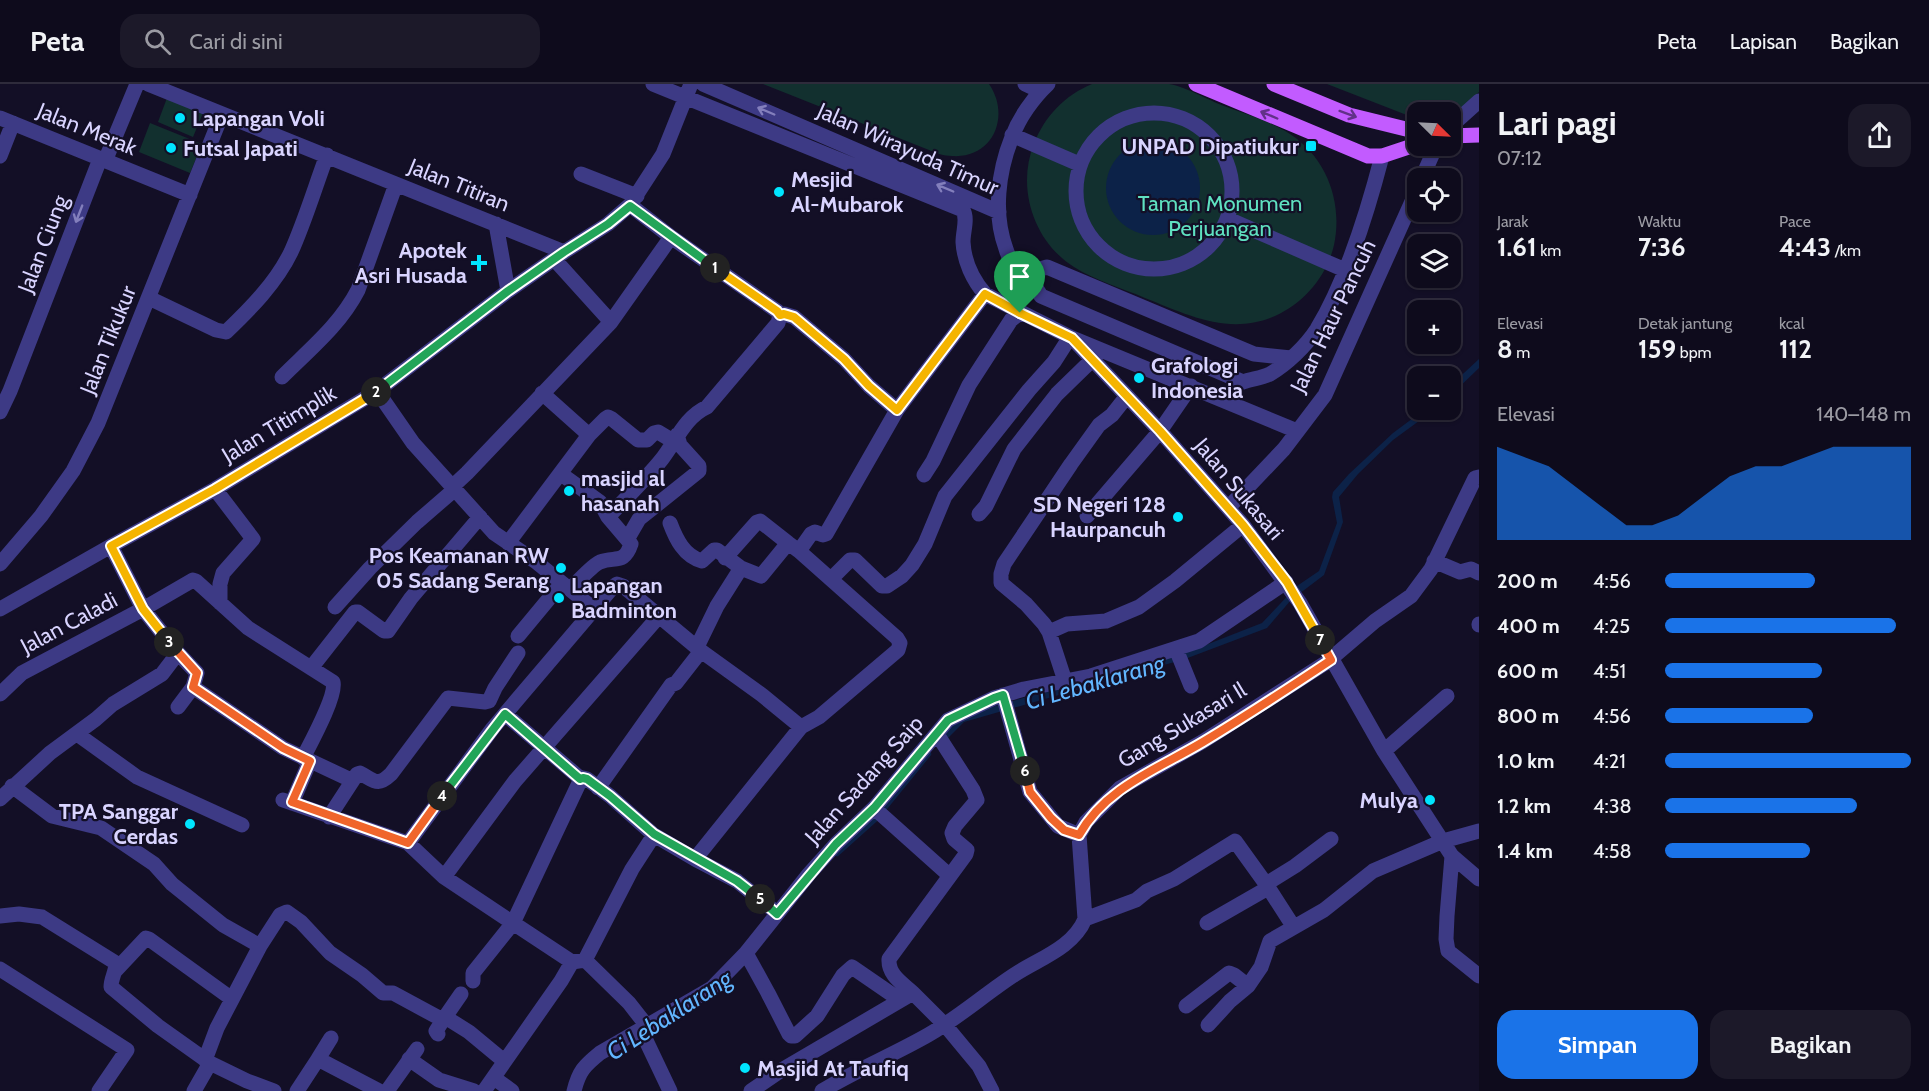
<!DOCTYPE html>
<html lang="id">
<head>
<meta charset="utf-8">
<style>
	body { margin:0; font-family:Cabin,sans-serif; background:#1c1929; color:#f1f3f6; height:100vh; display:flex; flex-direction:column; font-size:22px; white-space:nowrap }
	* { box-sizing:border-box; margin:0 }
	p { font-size:20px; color:#9b9ba3 }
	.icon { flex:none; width:33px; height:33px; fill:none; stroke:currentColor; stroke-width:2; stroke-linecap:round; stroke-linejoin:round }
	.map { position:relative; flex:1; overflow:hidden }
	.details { display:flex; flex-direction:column; background:#0e0b1c; width:450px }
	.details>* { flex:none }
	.needle { width:39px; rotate:114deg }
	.buttons { position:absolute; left:1407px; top:18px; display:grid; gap:12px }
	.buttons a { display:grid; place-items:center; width:54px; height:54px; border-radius:12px; background:#0e0b1c; box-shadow:0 2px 4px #0004,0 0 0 2px #2e2b3b; font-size:30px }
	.pin { position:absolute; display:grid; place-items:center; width:51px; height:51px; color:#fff; margin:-62px -26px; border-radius:50% 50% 50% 0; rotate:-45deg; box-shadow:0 0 6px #0007 }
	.pin .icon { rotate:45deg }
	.km { position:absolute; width:30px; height:30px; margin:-15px; border-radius:50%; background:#222; color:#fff; font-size:16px; line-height:30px; text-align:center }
	.round { display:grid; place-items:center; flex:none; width:63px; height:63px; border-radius:18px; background:#1c1929 }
	.overview { display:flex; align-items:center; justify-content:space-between; height:102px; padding:0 18px }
	h1 { font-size:33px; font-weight:800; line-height:45px }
	.stats { display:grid; grid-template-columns:repeat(3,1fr); gap:9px; height:102px; padding:6px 18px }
	.stats div { display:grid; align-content:center }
	.stats b { font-size:26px; font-weight:800 }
	.stats small { font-size:16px; font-weight:400 }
	.stats p { font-size:16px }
	.chart { height:168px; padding:12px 18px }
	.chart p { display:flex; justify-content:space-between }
	.chart svg { width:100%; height:108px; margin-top:6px; fill:#1a73e8; opacity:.7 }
	.action { display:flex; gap:12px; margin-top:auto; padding:12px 18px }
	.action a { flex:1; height:69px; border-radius:18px; background:#1a73e8; color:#fff; font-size:24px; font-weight:800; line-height:69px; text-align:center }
	.action a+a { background:#1c1929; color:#f1f3f6 }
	ul { padding:0 18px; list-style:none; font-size:20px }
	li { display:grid; grid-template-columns:96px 72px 1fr; align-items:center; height:45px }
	li i { height:15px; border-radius:8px; background:#1a73e8 }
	header { display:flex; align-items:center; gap:36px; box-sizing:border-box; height:84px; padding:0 30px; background:#0e0b1c; border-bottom:2px solid #2e2b3b }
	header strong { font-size:28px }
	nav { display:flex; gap:33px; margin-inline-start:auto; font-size:21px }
	.search { width:420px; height:54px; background:#1c1929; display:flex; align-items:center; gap:15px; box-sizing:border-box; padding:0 21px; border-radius:18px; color:#9b9ba3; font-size:22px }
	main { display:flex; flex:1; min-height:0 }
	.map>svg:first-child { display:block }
	.green { fill:#12302f }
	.water { fill:#0c2248 }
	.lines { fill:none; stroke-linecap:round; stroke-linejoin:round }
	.stream { stroke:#0c2248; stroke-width:4.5 }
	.minor { stroke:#3d3a85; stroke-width:15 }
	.major { stroke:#c25bff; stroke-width:15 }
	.oneway { stroke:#837fbc }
	.oneway2 { stroke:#623188 }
	.split-1-casing { stroke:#fff; stroke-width:12 }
	.split-2-casing { stroke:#fff; stroke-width:12 }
	.split-3-casing { stroke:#fff; stroke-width:12 }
	.split-4-casing { stroke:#fff; stroke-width:12 }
	.split-5-casing { stroke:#fff; stroke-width:12 }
	.split-6-casing { stroke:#fff; stroke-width:12 }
	.split-7-casing { stroke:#fff; stroke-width:12 }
	.split-8-casing { stroke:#fff; stroke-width:12 }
	.split-1 { stroke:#f5b400; stroke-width:8 }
	.split-2 { stroke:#22a559; stroke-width:8 }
	.split-3 { stroke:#f5b400; stroke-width:8 }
	.split-4 { stroke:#f0652b; stroke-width:8 }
	.split-5 { stroke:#22a559; stroke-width:8 }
	.split-6 { stroke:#22a559; stroke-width:8 }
	.split-7 { stroke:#f0652b; stroke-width:8 }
	.split-8 { stroke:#f5b400; stroke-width:8 }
	.poi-dot { fill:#00e5ff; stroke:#130f26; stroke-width:2 }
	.labels { text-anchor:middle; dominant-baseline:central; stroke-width:4.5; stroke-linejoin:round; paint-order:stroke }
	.poi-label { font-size:22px; font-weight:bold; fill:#d9d4ff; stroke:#130f26; text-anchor:start }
	.street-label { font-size:22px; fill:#d9d4ff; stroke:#130f26 }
	.park-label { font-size:22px; fill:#5fe0c0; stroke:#130f26 }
	.water-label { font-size:24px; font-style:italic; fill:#62b6ff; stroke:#130f26 }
</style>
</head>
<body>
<header>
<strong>Peta</strong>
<div class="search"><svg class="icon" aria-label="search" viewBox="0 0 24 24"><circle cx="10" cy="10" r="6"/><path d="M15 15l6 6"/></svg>Cari di sini</div>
<nav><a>Peta</a><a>Lapisan</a><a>Bagikan</a></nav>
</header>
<main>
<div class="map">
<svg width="1479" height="1007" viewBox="0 0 1479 1007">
	<rect width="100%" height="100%" fill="#130f26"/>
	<!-- green -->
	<path class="green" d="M763,0H989C1011,32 993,75 952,72C944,72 936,69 929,66Z
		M1092,0C1110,0 1128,0 1146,0C1153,0 1162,0 1169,0C1184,2 1208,16 1224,22C1245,30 1270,37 1290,50C1327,74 1343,119 1334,161C1327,192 1304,219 1275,232C1229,252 1188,231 1145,214C1122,204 1096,197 1074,183C1034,158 1016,104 1034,60C1044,33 1065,11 1092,0Z
		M1327,0H1479V8L1466,21L1452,31L1450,28H1418L1417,35Z
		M167,14L203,29L193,53L158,38Z
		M150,39L202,60L190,89L139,68Z"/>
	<!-- water -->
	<path class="water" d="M1106 104a47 47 0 1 1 94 0a47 47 0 1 1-94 0Z
		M1479,275V284L1451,311V301Z
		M1424,326H1434L1393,356L1358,390L1339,413L1343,438L1324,491L1291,516L1267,544L1185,575L964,638L940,662L936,657L960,632L1198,564L1262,539L1297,502L1319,487L1337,439L1332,413L1333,408L1349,390L1393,349Z"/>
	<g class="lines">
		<!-- stream -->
		<path class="stream" d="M837,770L876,735L929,670"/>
		<!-- minor -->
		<path class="minor" d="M148,0L564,168L608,140L630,121L663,70L691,0
			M653,0L963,126C968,135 963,147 963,158C964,177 973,196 985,210L1072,254L1297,347
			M703,0L999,128
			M1025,0L1040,7
			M1048,0C1033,14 1019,34 1012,53C998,88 993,130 1006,165C1008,171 1010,178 1015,182C1018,185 1023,187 1027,189L1047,183L1254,270L1291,274
			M1076 107a78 78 0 1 1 156 0a78 78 0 1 1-156 0Z
			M0,34L190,111
			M1450,43L1479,17
			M1012,51L1079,80
			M0,72L13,39
			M105,77L137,0
			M581,90L637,112
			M1422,94L1436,62
			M1228,135L1345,186
			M496,140L508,207
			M554,175L611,238
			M1027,189L1041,212L1243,298C1251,295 1262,294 1270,290C1287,280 1306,262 1317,245C1346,197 1368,126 1382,72
			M149,214L216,246L226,248C250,225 276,199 291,168C305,137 315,103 327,71
			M780,231L784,230L794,233L844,275L869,302L897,326
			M1072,254L1160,347L1243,441L1300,519L1384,667L1452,772L1447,832L1446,855L1448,867L1479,892
			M282,293C310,265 340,241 358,206L396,100
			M377,307L413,359L494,449L535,477L594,525
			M542,309L589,351
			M0,328L10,307L100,75
			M561,390L600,418L608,433
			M924,391L933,377L969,301L1011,236L1020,229
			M452,403L467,389L611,238L671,153
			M215,405L253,455L223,489L220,500V519
			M1228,424L1284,365L1325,311L1418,104
			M979,430L986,422L1014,365L1057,310L1093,275
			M1087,432L1160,347L1191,302
			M670,439C676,455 684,472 702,477L714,466H717L741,484
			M628,454L639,435L699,387V382L680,361L677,351
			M508,459L589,351L605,335L608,333L612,335L638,356H647L654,349L658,348L673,357
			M111,462L143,525L178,569L197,589L193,603L283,664L351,696
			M725,474L757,438L760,437L788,459
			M1434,477L1460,488L1471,485L1479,489
			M0,480L41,432L73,387L98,339L222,30
			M831,495L850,476H855L882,502H887L902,492L912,481L925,460L945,412L1029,306L1054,278L1070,253
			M570,505C578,498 591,482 600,478C615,472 624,481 631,460L608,433C626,414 646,395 662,375C676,357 685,333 707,323L778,239L780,231L777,227L671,153L630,121
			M335,523L370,484L417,438L454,406
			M0,525L111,462L215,405L377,307L508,207L564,168
			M1479,540V541
			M1049,548L1067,540L1106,537L1139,523L1175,497L1243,441
			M518,552L562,499
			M697,563L717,522L741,484L761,492L788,459L799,467L811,450L815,448L823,451L826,450L897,326L985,210
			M1176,565L1191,602
			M311,584L355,528H358L384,547H388L411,514L480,433
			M1065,597L1049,548L1044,540L1026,520L1001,499V490L1004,480L1071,380L1099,341L1112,331L1127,312
			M0,610L22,589L143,525L193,496L196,497L248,544L333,598C337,611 310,660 303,674
			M1003,611L1030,708L1058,742L1079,751
			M178,623L193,603
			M505,630L581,695
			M77,650L137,693L242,741
			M1384,667L1447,612
			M12,702L52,732L101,744L154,780L172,800L223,841L260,862
			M598,704L671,601L676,599L701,567
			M0,715L50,669L96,635L113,620L162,590L178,569
			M283,716L408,759L444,793L513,839L572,878L585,876L632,785L654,751L695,775L801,643L819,633L898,566L900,559L897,554L799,467
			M292,719L310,677
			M874,724L950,792
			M329,733L357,690L360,689C375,697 377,703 391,690L448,614L485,618L489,617L495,604L518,569
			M408,759L493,644L613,503L617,500L623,502L701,567L762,611L801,643
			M1452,772L1479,795
			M695,775L737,797L777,829
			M444,793L515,697L660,531
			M1266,800L1295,782L1331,755
			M0,832L19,830L42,833L116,879C116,888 111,894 111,903L158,942L210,979L194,1007
			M1085,835L1136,816L1147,807L1174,795L1235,757L1266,800L1293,842
			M1207,839L1268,804
			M746,869L768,909L789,950L791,952H795L817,932L843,891L852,883L900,916
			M585,876L629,919L647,942
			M0,885L127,966L99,1007
			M116,886L146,854L149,855L232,915
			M473,897V889L513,839L581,695L583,694L587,695L610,712L654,751
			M913,909C902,899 888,891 889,875L966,770L967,766L954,755L952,749L955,742L977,716L973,706L937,650
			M1186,922L1229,889L1234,891L1248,902
			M445,933L469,948L504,977
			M1208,941L1230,917L1248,902L1261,883L1270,857L1324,826L1373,787L1443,757L1479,747
			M641,946L670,1007
			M438,950L436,947L443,936
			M318,975L331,954
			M409,975L439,996L474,1007
			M205,976L217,944L260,862L280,831L287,828L301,838L330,869L362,891L383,909H393L443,936L461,910
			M210,979L247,997L274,1007
			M494,994L512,1007
			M297,1007L318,975L379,1007
			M387,1007L417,965
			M484,1007L561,897L572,878
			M574,1007C579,987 584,982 600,969L712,904L746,869L809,790L836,760L874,724L948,636L994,614L1024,605L1091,592L1199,557L1286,498
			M751,1007L780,987L913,909L945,941L979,982L992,1007
			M822,1007C856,986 893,971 928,951C958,934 985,910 1014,891C1038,875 1073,864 1085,835L1079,751L1086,738L1120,704L1202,658L1327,578L1375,537L1411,512L1431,485L1475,394L1479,393"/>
		<!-- major -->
		<path class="major" d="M1196,0L1368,72H1382L1418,60
			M1274,0L1349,31L1418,48
			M1450,52L1479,51"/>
	</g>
	<!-- one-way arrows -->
	<defs><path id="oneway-shaft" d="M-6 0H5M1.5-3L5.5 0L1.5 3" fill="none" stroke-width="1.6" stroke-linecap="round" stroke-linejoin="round" transform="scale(1.5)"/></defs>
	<g class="oneway">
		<use href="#oneway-shaft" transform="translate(766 27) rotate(-157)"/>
		<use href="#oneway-shaft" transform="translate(945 104) rotate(-157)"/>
		<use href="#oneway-shaft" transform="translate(79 130) rotate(111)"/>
	</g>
	<g class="oneway2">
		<use href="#oneway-shaft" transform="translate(1348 30) rotate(20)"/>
		<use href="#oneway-shaft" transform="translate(1269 31) rotate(-157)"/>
	</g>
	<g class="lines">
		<!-- split-1 casing -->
		<g class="split-1-casing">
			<path id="split-1" d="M715,184L777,227L780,231L784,230L794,233L844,275L869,302L897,326L985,210L1020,229"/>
		</g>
		<!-- split-2 casing -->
		<g class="split-2-casing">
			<path id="split-2" d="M376,308L508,207L564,168L608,140L630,122L715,184"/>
		</g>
		<!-- split-3 casing -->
		<g class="split-3-casing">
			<path id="split-3" d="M169,558L143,525L111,462L215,405L376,308"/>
		</g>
		<!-- split-4 casing -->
		<g class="split-4-casing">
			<path id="split-4" d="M169,558L197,589L193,603L283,664L310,677L292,718L408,759L442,712"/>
		</g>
		<!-- split-5 casing -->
		<g class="split-5-casing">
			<path id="split-5" d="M442,712L505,630L580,695L583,694L587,695L610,712L654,750L737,797L760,815"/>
		</g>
		<!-- split-6 casing -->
		<g class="split-6-casing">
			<path id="split-6" d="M760,815L777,830L836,760L874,724L948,636L994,614L1003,611L1025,687"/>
		</g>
		<!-- split-7 casing -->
		<g class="split-7-casing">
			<path id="split-7" d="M1025,687L1030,708L1051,734L1064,746L1079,751C1106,703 1158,685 1203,658C1246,632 1289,604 1331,576L1320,556"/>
		</g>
		<!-- split-8 casing -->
		<g class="split-8-casing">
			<path id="split-8" d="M1020,229L1072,254L1160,347L1243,441L1287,498L1320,556"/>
		</g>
		<!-- split-1 -->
		<use href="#split-1" class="split-1"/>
		<!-- split-2 -->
		<use href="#split-2" class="split-2"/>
		<!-- split-3 -->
		<use href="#split-3" class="split-3"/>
		<!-- split-4 -->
		<use href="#split-4" class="split-4"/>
		<!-- split-5 -->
		<use href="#split-5" class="split-5"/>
		<!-- split-6 -->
		<use href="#split-6" class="split-6"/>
		<!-- split-7 -->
		<use href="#split-7" class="split-7"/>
		<!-- split-8 -->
		<use href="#split-8" class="split-8"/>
	</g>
	<!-- markers -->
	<g class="poi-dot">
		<circle cx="180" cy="34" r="6"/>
		<rect x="1305" y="56" width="12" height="12" rx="3"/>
		<circle cx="171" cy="64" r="6"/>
		<circle cx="779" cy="108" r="6"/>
		<path d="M476 170h6v6h6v6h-6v6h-6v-6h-6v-6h6z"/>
		<circle cx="1139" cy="294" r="6"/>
		<circle cx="569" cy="407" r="6"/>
		<circle cx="1178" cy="433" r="6"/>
		<circle cx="561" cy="484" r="6"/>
		<circle cx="559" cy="514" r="6"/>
		<circle cx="1430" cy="716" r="6"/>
		<circle cx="190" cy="740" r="6"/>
		<circle cx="745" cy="984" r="6"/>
	</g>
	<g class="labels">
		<!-- poi labels -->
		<g class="poi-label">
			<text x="192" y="34">Lapangan Voli</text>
			<text x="1299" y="62" text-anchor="end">UNPAD Dipatiukur</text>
			<text x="183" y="64">Futsal Japati</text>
			<text x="791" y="95">Mesjid<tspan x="791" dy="25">Al-Mubarok</tspan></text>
			<text x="467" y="166" text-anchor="end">Apotek<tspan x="467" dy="25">Asri Husada</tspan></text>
			<text x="1151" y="281">Grafologi<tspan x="1151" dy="25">Indonesia</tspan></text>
			<text x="581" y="394">masjid al<tspan x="581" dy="25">hasanah</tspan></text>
			<text x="1166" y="420" text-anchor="end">SD Negeri 128<tspan x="1166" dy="25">Haurpancuh</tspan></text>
			<text x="549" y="471" text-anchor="end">Pos Keamanan RW<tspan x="549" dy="25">05 Sadang Serang</tspan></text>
			<text x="571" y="501">Lapangan<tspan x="571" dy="25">Badminton</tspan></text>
			<text x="1418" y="716" text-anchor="end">Mulya</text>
			<text x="178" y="727" text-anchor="end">TPA Sanggar<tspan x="178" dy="25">Cerdas</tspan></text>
			<text x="757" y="984">Masjid At Taufiq</text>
		</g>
		<!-- street labels -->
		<g class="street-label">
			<text transform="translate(87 45) rotate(22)">Jalan Merak</text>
			<text transform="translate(908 65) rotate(24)">Jalan Wirayuda Timur</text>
			<text transform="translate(459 101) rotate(22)">Jalan Titiran</text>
			<text transform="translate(43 160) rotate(-69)">Jalan Ciung</text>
			<text transform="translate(1333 232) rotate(-64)">Jalan Haur Pancuh</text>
			<text transform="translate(108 256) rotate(-68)">Jalan Tikukur</text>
			<text transform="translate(279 340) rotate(-31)">Jalan Titimplik</text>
			<text transform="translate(1239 405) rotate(50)">Jalan Sukasari</text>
			<text transform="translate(69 539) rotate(-28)">Jalan Caladi</text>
			<text transform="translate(1182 641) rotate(-31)">Gang Sukasari Il</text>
			<text transform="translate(864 696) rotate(-48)">Jalan Sadang Saip</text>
		</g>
		<!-- park labels -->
		<g class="park-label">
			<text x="1220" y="119">Taman Monumen<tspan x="1220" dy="25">Perjuangan</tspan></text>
		</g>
		<!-- water labels -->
		<g class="water-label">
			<text transform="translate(1095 598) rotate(-16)">Ci Lebaklarang</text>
			<text transform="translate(669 931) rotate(-33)">Ci Lebaklarang</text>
		</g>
	</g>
</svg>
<div class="buttons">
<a><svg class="needle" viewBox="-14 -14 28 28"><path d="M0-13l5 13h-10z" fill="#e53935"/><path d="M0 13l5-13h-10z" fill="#9b9ba3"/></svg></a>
<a><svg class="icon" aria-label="locate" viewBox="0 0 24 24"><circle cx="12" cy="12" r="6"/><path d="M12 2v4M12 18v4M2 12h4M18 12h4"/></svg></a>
<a><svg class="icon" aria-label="layers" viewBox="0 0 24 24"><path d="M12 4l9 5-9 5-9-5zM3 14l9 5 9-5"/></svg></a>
<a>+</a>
<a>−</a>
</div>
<div class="pin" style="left:1020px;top:229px;background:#1e9e55"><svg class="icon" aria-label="arrive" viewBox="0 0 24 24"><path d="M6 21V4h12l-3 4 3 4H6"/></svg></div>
<b class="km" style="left:715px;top:184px">1</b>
<b class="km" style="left:376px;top:308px">2</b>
<b class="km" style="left:169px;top:558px">3</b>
<b class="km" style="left:442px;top:712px">4</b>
<b class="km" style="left:760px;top:815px">5</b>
<b class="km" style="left:1025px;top:687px">6</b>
<b class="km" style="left:1320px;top:556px">7</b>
</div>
<section class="details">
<div class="overview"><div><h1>Lari pagi</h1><p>07:12</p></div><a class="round"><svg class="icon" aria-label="share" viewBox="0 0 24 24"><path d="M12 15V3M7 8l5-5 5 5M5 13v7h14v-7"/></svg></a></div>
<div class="stats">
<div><p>Jarak</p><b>1.61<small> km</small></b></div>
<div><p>Waktu</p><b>7:36</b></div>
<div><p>Pace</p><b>4:43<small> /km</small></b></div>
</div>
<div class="stats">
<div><p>Elevasi</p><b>8<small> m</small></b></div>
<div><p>Detak jantung</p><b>159<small> bpm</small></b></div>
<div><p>kcal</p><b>112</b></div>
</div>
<div class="chart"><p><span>Elevasi</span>140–148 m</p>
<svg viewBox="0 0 160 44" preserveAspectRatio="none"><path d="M0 44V6L10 10L20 14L30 22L40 30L50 38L60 38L70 34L80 26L90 18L100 14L110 14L120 10L130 6L140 6L150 6L160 6V44z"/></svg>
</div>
<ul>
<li><b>200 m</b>4:56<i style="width:61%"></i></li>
<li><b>400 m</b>4:25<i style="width:94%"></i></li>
<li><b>600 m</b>4:51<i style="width:64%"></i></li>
<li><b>800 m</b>4:56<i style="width:60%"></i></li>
<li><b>1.0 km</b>4:21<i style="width:100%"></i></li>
<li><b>1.2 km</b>4:38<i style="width:78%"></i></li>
<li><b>1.4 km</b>4:58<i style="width:59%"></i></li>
</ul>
<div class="action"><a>Simpan</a><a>Bagikan</a></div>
</section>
</main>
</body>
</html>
